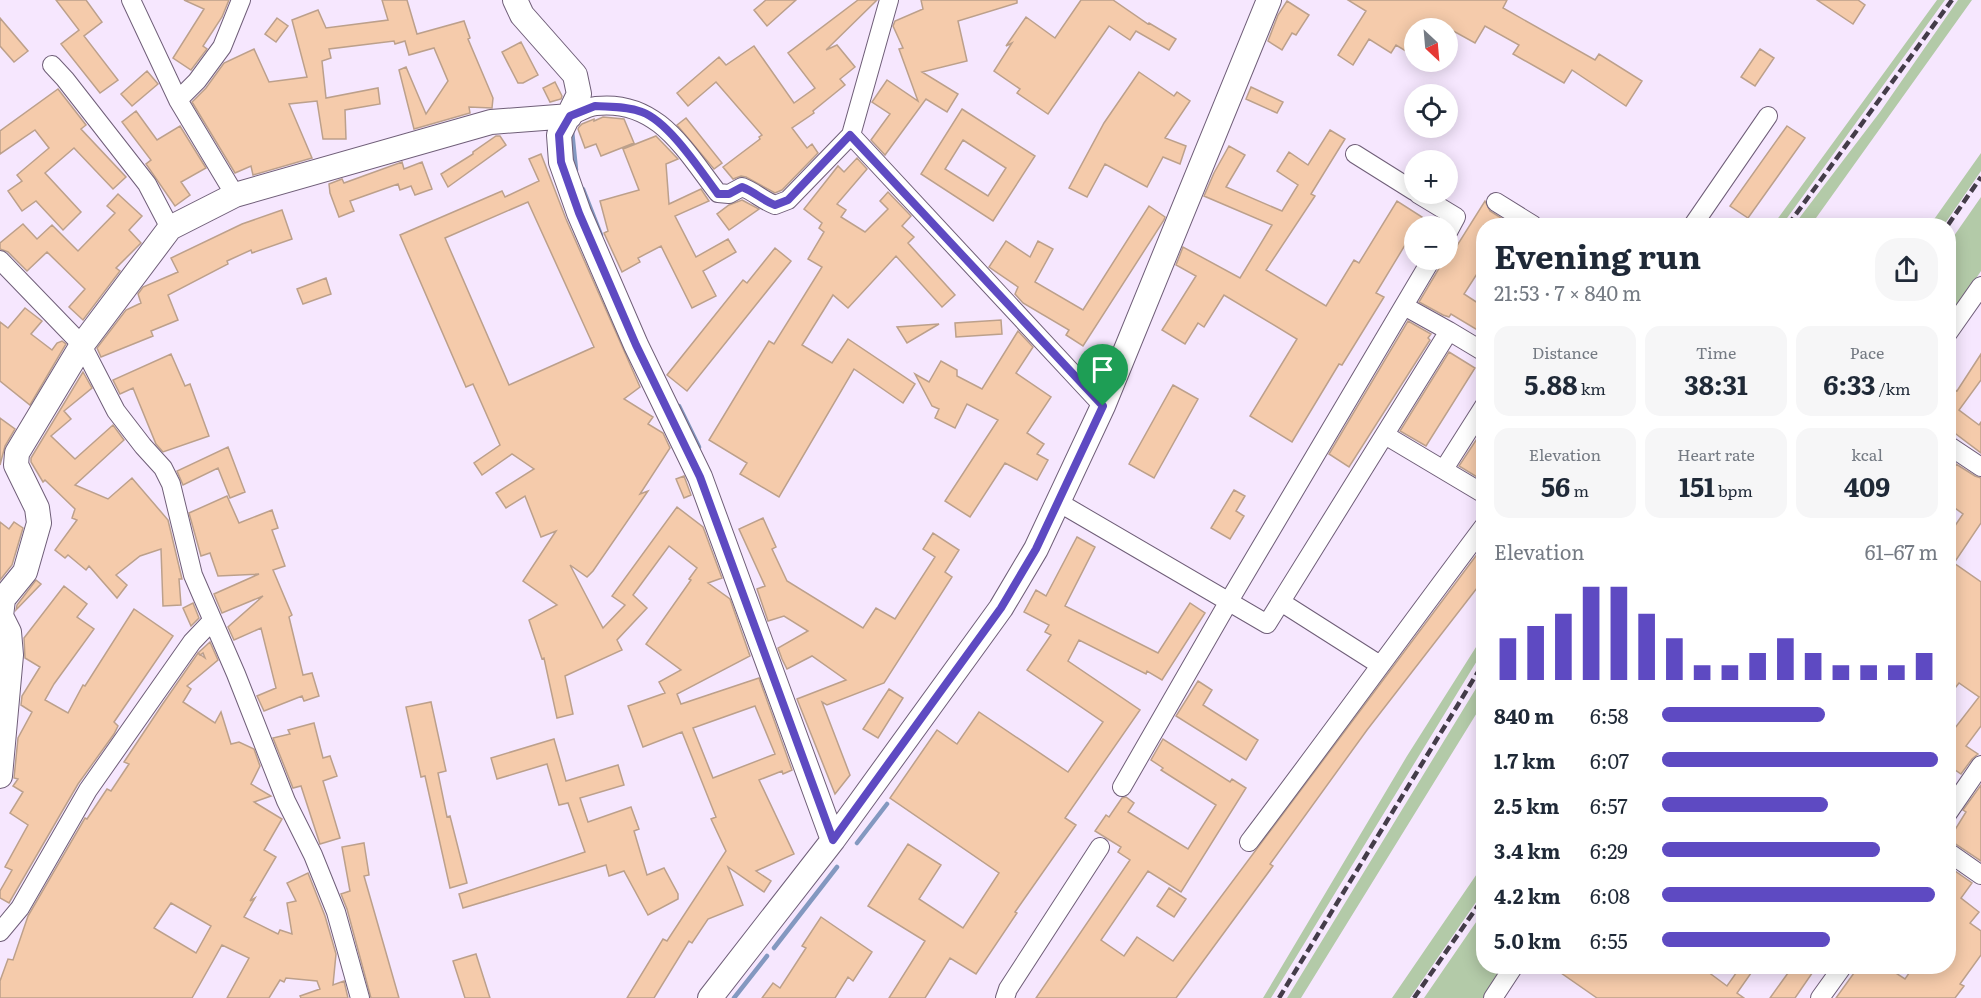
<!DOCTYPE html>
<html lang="en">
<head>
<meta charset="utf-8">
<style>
	body { margin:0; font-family:Literata,serif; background:#f6f6f7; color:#1f2937; height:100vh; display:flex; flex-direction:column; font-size:22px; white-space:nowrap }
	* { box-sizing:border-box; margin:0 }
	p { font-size:20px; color:#747a83 }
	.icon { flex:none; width:33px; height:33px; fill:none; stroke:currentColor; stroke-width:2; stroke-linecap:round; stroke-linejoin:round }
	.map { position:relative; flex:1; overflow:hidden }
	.sheet { position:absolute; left:1476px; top:218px; width:480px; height:756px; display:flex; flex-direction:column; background:#fff; border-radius:24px; box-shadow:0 3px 15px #0003 }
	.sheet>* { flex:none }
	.needle { width:39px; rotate:154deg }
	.tools { position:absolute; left:1404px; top:18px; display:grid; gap:12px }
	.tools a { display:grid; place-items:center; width:54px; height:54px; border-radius:50%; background:#fff; box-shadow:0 3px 15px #0003; font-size:30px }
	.pin { position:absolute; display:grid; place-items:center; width:51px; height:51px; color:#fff; margin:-62px -26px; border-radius:50% 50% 50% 0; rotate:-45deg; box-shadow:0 0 6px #0007 }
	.pin .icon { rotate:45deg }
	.round { display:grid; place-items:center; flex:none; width:63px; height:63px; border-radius:24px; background:#f6f6f7 }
	.head { display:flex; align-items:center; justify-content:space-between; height:102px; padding:0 18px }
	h1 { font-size:33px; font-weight:700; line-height:45px }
	.stats { display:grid; grid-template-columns:repeat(3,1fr); gap:9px; height:102px; padding:6px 18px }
	.stats div { display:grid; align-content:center; border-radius:15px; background:#f6f6f7; text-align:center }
	.stats b { font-size:26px; font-weight:700 }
	.stats small { font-size:16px; font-weight:400 }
	.stats p { font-size:16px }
	.chart { height:168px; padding:12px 18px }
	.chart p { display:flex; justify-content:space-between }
	.chart svg { width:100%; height:108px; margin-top:6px; stroke:#5e4ac2; stroke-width:6 }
	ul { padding:0 18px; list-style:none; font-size:20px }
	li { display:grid; grid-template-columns:96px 72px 1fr; align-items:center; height:45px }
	li i { height:15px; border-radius:8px; background:#5e4ac2 }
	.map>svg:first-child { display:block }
	.green { fill:#b3caa8 }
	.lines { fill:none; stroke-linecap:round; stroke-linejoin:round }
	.stream { stroke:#8398c0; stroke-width:4.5 }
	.building { fill:#f5cbab; stroke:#bca08b; stroke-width:1.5; fill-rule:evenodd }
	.street-casing { stroke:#6f5e78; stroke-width:20 }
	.secondary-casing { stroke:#6f5e78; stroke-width:26 }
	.street { stroke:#fff; stroke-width:18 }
	.secondary { stroke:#fff; stroke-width:24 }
	.rail { stroke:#443c49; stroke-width:4.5; stroke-dasharray:9 4.5; stroke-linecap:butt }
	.route-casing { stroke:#fff; stroke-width:12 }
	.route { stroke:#5e4ac2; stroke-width:8 }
</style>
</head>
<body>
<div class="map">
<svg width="1981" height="998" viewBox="0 0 1981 998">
	<rect width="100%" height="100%" fill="#f6e7fe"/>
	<!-- green -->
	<path class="green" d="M1937,0H1945L1782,225H1773Z
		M1958,0H1972L1811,225H1794L1880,112Z
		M1981,153V171L1944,225H1930Z
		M1981,197V271L1949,319V243Z
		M1483,636V651L1271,998H1263L1407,756Z
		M1483,677V703L1301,998H1287Z
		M1483,865V892L1410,998H1392Z
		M1483,912L1484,966H1505L1483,998H1424Z"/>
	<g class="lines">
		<!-- stream -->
		<path class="stream" d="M572,131L576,170
			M583,189L601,235
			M679,406L699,447
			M857,843L887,804
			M774,948L837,867
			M734,998L767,956"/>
	</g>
	<!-- building -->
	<path class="building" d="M56,0H86L102,22L84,36L118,80L100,93L61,44L79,30Z
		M184,0H229L222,17L203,46L207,49L191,70L173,58L204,9Z
		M382,0H407L417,34L464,21L470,38L468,39L493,98L492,108L469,107L470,113L414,129L399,70L406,67L426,114L448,81L434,48L409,55L405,41L395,44L394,41L329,49L331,58L322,61L326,98L378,88L380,104L345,110L346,139H323L317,101L289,104L312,158L253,175L251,166L235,173L192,102L206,88L224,63L254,49L269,82L307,77L292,20L318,10L326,28L388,20Z
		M766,0H796L767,26L754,10Z
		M858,0H877L826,50L837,45L855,67L840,79L845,85L813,111L814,113L792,128L807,148L812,144L818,153L782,190L775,193L746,177L741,176L733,179L723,167L760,139L759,137L762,135L716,82L688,106L677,93L719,57L726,65L754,46L794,103L815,88L788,53Z
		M921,0H1017V3L958,21L967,61L922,72L958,94L947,112L926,99L885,155L871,140L890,114L872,102L887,80L918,101L899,49L903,48L893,26L895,21L923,9Z
		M1081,0H1113L1148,24L1149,23L1176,39L1169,50L1136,31L1130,40L1109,26L1048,114L1017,93L1020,89L994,71L1012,43L1006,46L1026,17L1055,38Z
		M1348,0H1507L1503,8L1595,60L1599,54L1642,81L1626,106L1572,70L1564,83L1552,76L1513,54L1519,45L1485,26L1475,43L1448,28H1414V56L1396,45L1391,53L1369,39L1353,65L1338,55L1366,11Z
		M1817,0H1858L1865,5L1853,24Z
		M1287,1L1309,15L1296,35L1292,33L1282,50L1268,41L1278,15Z
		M0,18L28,51L14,62L0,46Z
		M277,18L288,26L276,42L265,34Z
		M521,42L538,75L523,83H518L502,52Z
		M1760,49L1774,58L1755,86L1741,77Z
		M147,71L158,84L132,106L121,94Z
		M1139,72L1174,96L1177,92L1190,101L1165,138L1186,146L1180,164L1163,157L1147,187L1105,164L1087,197L1069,188L1104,123Z
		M555,82L562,96L561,99L550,102L543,88Z
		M1251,87L1283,102L1277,113L1246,99Z
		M58,89L86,125L81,129L126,177L113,189L74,148L45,173L81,212L63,230L36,201L22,211L8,191L22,181L17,175L49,148L35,130L0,154V131Z
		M962,109L1035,156L993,221L921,174ZM963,140L1006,168L988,196L945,169Z
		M136,111L157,140L180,126L206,168L181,182L190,195L175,206L146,164L151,160L122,122Z
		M603,117L624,119L634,143L601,156L596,144L585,148L578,129L579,127L582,124L594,119V121Z
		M686,118L722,163L714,169L677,125Z
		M1787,126L1805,138L1748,218L1730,206Z
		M1330,130L1345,139L1311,194L1315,196L1266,270L1326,306L1354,260L1359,263L1397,201L1422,217L1376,293L1384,297L1342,365L1339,364L1292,442L1250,416L1297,339L1224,295L1204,327L1198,323L1185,344L1162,330L1196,276L1176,265L1183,247L1240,278L1272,225L1204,196L1214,173L1229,146L1245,155L1226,187L1282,211L1298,185L1277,171L1289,152L1308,165Z
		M496,136H500L506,145L448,187L441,174L473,154V152Z
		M656,136L678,159L666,164L669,204L701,189L709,201L675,216L696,257L728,239L736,252L703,271L716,296L692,308L661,246L638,258L640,262L622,272L604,233L608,231L600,201L639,190L623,149Z
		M541,154L566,219L640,387L624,399L653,417L648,424L663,433L670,448L640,494L648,491L593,571L587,577L570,565L603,628L625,605L612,596L677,507L703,527L722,578L708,583L730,599L750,656L677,694L681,704L759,678L792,770L783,774L782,771L759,780L794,854L756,871L771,881L764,892L728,867L743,905L708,919L692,943L689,941L654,998H627L663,939L667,941L726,851L711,819L716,817L682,732L643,747L628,706L665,693L659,682L681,670L646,644L691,580L689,579L697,568L669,546L633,595L647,608L617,640L622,650L565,676L573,714L557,718L544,658L542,659L529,620L557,605L523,581L556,531L541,537L525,496L506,508L496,493L534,469L512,454L482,475L474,463L500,445L473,384L466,387L400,235L502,191L505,197L539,181L529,159ZM528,202L594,347L509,385L445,238ZM755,706L775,754L713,778L693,728Z
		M857,158L867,169L837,204L846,210L841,217L865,232L888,209L880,201L888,192L911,216L902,226L914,237L908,243L955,295L942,307L896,256L848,308L833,295L802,345L832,363L848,339L915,384L903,403L854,369L779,497L740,474L747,463L709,440L769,341L774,344L822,267L808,259L824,232L819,228L822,223L804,209L838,166L844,172Z
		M402,162L404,169L422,162L432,189L415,195L411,186L400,190L398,184L350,201L354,211L339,217L330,193L329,184L342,179L344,183Z
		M118,194L142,216L129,230L141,243L116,268L120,271L83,320L69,307L85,289L47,252L27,271L8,252L0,249V243L23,224L37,239L52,225L78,251L115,213L107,206Z
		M742,200L759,209L729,230L717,214L729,205Z
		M1485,201L1490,211L1509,223L1507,225H1484V263L1464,294L1484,307V334L1451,314L1449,317L1443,315L1419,302L1444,260H1448Z
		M1149,206L1165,217L1164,220L1083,346L1066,335L1069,330L1023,303L1015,294L1018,287L989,267L1006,241L1030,257L1038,241L1053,249L1035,282L1083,310Z
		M282,210L292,239L252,253L251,250L227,261L228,264L168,295L178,320L151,331L153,336L101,357L97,348L126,310L141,303L138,294L143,287L178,272L171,258L242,224Z
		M775,248L791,261L687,391L667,375L743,280L747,283Z
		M326,278L331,294L303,304L297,289Z
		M25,308L42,321L31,334L52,350L57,343L62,341L66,344L30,405L0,381V322L8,328Z
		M1001,320L1002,334L956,337L955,323Z
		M1408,321L1431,334L1428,338L1430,340L1349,467L1329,454Z
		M939,324L907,343L897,327Z
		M1018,331L1033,347L1016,373L1051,397L1027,433L1044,444L1037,454L1048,460L1037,480L1005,463L970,517L945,501L998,420L967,404L955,428L935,418L939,409L932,406L915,374L929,382L941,361L957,370V376L982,389Z
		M1449,352L1475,368L1426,446L1400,431Z
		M171,354L185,386L190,384L209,436L163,452L156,444L133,388L120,394L113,380Z
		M1981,354V380L1959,410L1979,425L1981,422V453L1948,428V399L1955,390L1957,391Z
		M83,372L92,388L64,411L71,419L51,436L75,459L113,425L124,440L75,485L108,499L132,478L168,520L182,579H179L181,605L163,606L161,549L140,556L116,575L127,585L117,598L89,566L86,570L68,555L65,558L55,550L77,520L72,518L75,509L45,480L43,482L31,462V458Z
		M1173,385L1198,399L1154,478L1129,464Z
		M0,418L15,429L5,446L0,465Z
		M1484,428V467L1477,477L1459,466Z
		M228,447L245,492L230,498L218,468L183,485L177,471Z
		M1956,464L1975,476L1981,478V523L1954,563L1981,582V726L1966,746L1978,754L1972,759L1961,774L1948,765V737L1979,697L1959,683L1948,697V536L1963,514L1948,503V473Z
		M684,476L691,495L684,498L676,479Z
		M1234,490L1245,496L1236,511L1244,516L1230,539L1211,528Z
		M227,496L239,523L272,510L278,528L272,530L285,566L273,570L292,615L289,617L303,675L312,673L319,696L304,701L302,696L264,711L257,696L276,688L261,628L234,640L228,627L263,596L222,613L214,594L259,574L218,576L210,553L201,556L189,513Z
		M763,518L776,547L772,549L787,581L863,628L876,608L895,619L935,557L923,549L933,533L959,550L945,572L952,577L884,683L827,705L822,702L850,775L835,794L797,699L846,680L812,656L787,669L782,659L778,648L808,631L784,616L768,621L757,589L765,586L739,529Z
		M0,522L9,529L14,522L23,528L12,565L0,580Z
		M1077,537L1095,547L1065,606L1158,653L1190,603L1205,613L1162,680L1147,671L1146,674L1079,640L1068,661L1140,710L1065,818L1076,825L1015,912L1017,913L976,974L950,958L925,998H889L925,941L868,906L908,844L941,865L919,899L963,928L999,873L890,798L937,730L957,744L979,712L1068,772L1103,722L1027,670L1051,635L1045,632L1049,625L1024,612L1036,590L1046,596Z
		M1484,545V579L1367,730L1270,864L1273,866L1176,998H1036L1130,860L1118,852L1121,847L1095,831L1106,815L1109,817L1122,798L1126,797L1134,803L1128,812L1188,849L1216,805L1161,770L1163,768L1151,760L1163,739L1230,782L1232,779L1246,788L1181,892L1148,871L1101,940L1124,956L1137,937L1173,961Z
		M36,580L41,584L16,610L17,605Z
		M64,586L87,604L77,617L94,629L54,684L45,700L68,713L83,685L85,686L134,609L173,636L114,722L118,726L114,734L78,784L9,903L0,898V891L12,870L5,867L28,825L10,813L23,792L13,786L18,779L14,778L18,738L32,712L21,705L22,696L40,667L25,658L24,638Z
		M193,603L199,618L191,626L183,608Z
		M210,642L218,660L187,686L191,689L183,702L215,723L221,712L231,744L239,742L254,749L260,766L251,784L271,796L254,802L282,819L264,850L276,857L250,901L255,898L244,917L278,934L280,930L292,934L287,903L296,901L287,883L308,873L325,916L336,954L333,985L344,981L348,998H301L300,996L320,989L317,981L286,978L284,982L280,980L269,998H227L249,958L222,945L192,998H0V981L8,959L13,960L28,916L85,818L87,819L107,789L111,791L129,764L124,762L162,705L198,653L205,658L203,653L200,655L198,653ZM171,903L211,926L196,953L154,928Z
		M1198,681L1212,690L1203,705L1258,740L1246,760L1176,716Z
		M889,689L903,698L878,738L863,729Z
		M431,702L446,771L438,773L447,817L450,816L467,883L450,888L425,776L421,777L406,707Z
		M314,723L323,758L330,756L337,776L323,781L340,838L320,844L301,786L293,788L273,738L290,734L288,730Z
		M554,739L566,781L618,765L624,785L580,798L588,822L631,807L639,829L634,831L647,875L664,868L678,894V899L648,915L624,871L609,876L606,865L463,908L459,894L585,852L568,803L559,805L547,764L497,779L491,758Z
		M1981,785V861L1954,843L1948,841L1966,812L1963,810Z
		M364,843L369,875L364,876L399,998H371L347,909L341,894L350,891L342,847Z
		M1948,866L1972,883L1961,898L1979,912L1970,923L1981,931V955L1960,984L1964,986L1955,998H1836L1859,966H1885L1905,979L1914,966H1948Z
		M1169,888L1186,899L1174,917L1157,906Z
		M821,917L872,952L853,981L848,977L835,998H762L773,983L780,988L806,948L802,946Z
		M476,954L490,998H465L453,961Z
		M1551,966H1700L1727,986L1741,966H1756L1737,993L1744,998H1597Z
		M1793,966H1817L1795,998H1770Z"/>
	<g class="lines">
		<!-- street casing -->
		<g class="street-casing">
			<path id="street" d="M131,0L178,100L235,195
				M52,65L65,79L147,184L170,228
				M178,100L197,81L222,47L241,0
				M570,116C578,113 587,107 596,106C658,99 685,151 718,193L729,194L742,187C755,192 762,200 775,205L788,200L851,135L889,0
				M851,135L1103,406
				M1355,154L1414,191
				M1418,194L1456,217L1448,232
				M1496,202L1533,225
				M1693,225L1768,116
				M0,260L82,345L116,411L143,446L163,468L171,484L193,575L236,674L286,801L313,855L336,912L360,998
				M1449,331L1484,352
				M1948,333L1981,286
				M1385,435L1484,494
				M1948,445L1981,467
				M1444,469L1484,406
				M1058,502L1267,624L1449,331L1404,306
				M1281,602L1380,665
				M1122,787L1229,601L1431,260
				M1948,813L1981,765
				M1249,842C1328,738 1405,631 1484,526
				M1948,852L1981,875
				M0,932L20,908L88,790L192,642L212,621
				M1005,998L1008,989L1100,847
				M1493,998L1514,966
				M1820,998L1843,966"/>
		</g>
		<!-- secondary casing -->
		<g class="secondary-casing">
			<path id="secondary" d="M515,0L522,15L575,75L579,94L559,135L561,162L579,213L636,345L700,477L833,840
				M0,776L11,655L9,632L1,616L3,599L25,572L39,523L37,508L16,465L17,453L82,345L170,228L235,195L491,122L570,116
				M710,998L833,840L1001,608L1036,549L1103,406L1269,0"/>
		</g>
		<!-- street -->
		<use href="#street" class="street"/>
		<!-- secondary -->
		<use href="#secondary" class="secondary"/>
		<!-- rail -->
		<path class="rail" d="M1788,225L1952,0
			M1948,225L1981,177
			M1279,998L1484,662
			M1414,998L1484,897"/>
	</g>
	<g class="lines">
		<!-- route casing -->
		<g class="route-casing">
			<path id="route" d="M595,106C610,107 627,106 642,112C669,122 700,170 718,194H729L742,187C755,192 762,200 775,205L788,200L850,135L1103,406L1036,549L1001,608L833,840L700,477L636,345L579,213L561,162L559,135L570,116Z"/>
		</g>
		<!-- route -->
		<use href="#route" class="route"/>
	</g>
</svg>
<div class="tools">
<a><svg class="needle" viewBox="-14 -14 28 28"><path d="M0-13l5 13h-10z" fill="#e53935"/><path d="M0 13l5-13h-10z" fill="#747a83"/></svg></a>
<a><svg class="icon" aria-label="locate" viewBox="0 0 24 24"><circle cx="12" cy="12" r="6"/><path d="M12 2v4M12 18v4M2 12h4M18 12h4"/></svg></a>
<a>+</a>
<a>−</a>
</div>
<div class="pin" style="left:1103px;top:406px;background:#1e9e55"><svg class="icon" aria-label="arrive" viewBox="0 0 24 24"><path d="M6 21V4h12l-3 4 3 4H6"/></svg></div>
<section class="sheet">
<div class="head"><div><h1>Evening run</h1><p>21:53 · 7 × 840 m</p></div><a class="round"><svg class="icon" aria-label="share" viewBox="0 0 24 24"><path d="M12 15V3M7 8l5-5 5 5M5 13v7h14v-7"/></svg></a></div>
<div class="stats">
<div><p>Distance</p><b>5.88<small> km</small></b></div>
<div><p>Time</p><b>38:31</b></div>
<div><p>Pace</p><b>6:33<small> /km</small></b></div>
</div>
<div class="stats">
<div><p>Elevation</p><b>56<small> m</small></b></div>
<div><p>Heart rate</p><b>151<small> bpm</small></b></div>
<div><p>kcal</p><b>409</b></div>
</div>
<div class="chart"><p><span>Elevation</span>61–67 m</p>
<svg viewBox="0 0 160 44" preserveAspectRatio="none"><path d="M5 44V27M15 44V22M25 44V17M35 44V6M45 44V6M55 44V17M65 44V27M75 44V38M85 44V38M95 44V33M105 44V27M115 44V33M125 44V38M135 44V38M145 44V38M155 44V33"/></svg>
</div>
<ul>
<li><b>840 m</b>6:58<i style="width:59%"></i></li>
<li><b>1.7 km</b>6:07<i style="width:100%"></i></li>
<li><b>2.5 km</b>6:57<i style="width:60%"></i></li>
<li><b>3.4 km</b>6:29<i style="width:79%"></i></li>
<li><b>4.2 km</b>6:08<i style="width:99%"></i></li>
<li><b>5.0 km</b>6:55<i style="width:61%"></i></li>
</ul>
</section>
</div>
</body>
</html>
